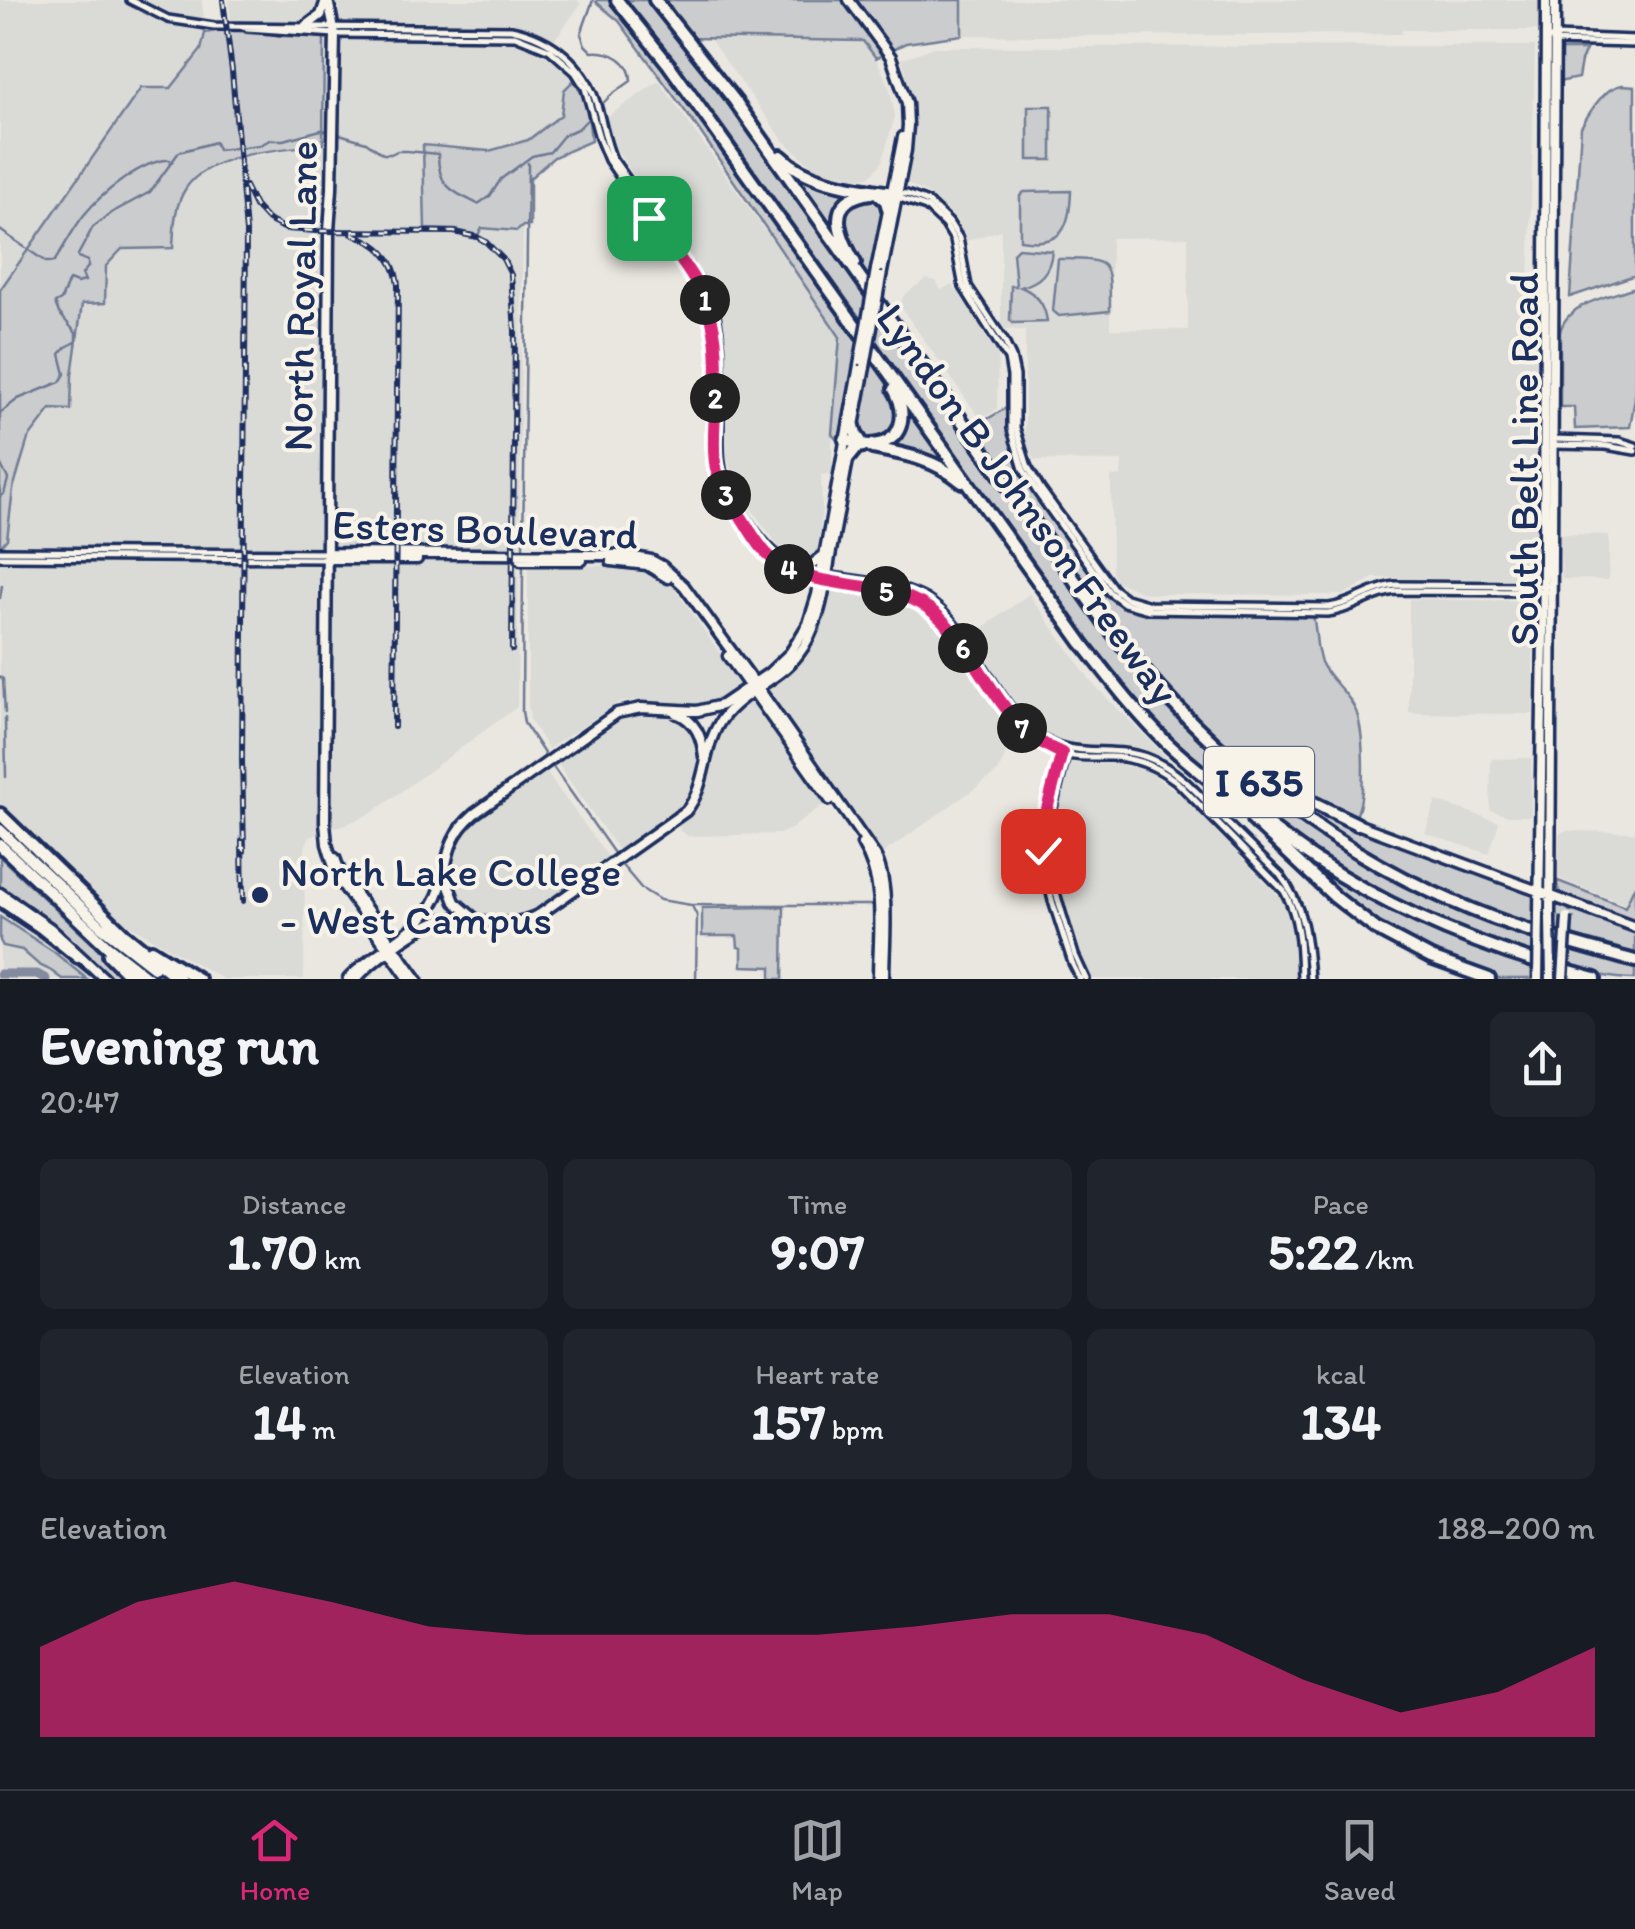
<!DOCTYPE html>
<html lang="en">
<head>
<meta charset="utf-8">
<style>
	body { margin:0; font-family:Itim,sans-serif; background:#20242c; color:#f1f3f6; height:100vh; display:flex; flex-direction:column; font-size:38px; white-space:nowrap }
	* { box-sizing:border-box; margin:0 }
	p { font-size:32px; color:#9ea1a6 }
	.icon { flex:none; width:55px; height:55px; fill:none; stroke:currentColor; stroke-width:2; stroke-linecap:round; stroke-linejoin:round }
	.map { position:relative; height:979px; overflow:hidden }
	.details { display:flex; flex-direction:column; background:#171b24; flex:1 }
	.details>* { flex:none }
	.pin { position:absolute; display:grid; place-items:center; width:85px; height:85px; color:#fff; margin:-42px; border-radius:20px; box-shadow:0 5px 15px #0006 }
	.km { position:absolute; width:50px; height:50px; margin:-25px; border-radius:50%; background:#222; color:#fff; font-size:28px; line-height:50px; text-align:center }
	.round { display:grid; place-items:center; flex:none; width:105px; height:105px; border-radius:15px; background:#20242c }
	.headline { display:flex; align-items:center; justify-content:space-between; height:170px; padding:0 40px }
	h1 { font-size:55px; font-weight:700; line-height:75px }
	.metrics { display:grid; grid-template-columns:repeat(3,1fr); gap:15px; height:170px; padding:10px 40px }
	.metrics div { display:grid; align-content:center; border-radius:15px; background:#20242c; text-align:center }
	.metrics b { font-size:50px; font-weight:700 }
	.metrics small { font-size:28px; font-weight:400 }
	.metrics p { font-size:28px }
	.chart { height:280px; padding:20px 40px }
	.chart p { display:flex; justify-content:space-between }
	.chart svg { width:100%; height:180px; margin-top:10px; fill:#db2777; opacity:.7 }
	.dock { display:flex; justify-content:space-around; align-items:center; height:140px; border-top:2px solid #363941; background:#171b24; font-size:28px; color:#9ea1a6 }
	.dock a { display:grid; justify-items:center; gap:5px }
	.dock .active { color:#db2777 }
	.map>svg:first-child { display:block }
	.built { fill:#dadad6; fill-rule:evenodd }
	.green { fill:#cbcccd; stroke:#737e96; stroke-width:2.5 }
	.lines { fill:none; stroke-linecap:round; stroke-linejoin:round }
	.stream { stroke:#6d7892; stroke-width:2.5 }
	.taxiway { stroke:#828b9f; stroke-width:9 }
	.minor-casing { stroke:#1b2f5e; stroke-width:12 }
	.major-casing { stroke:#1b2f5e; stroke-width:15 }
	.highway-casing { stroke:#1b2f5e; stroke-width:18 }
	.minor { stroke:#f7f3e8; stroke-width:5 }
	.major { stroke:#f7f3e8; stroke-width:8 }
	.highway { stroke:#f7f3e8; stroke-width:10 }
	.tram { stroke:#1b2f5e; stroke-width:2.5 }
	.rail-casing { stroke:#1b2f5e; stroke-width:6 }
	.rail { stroke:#f7f3e8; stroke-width:2.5; stroke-dasharray:8; stroke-linecap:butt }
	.major-bridge-casing { stroke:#1b2f5e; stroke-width:15; stroke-linecap:butt }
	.major-bridge { stroke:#f7f3e8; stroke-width:8 }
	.route-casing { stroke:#fff; stroke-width:20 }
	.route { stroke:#db2777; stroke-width:12 }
	.poi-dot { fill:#1b2f5e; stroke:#f7f3e8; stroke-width:4 }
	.labels { text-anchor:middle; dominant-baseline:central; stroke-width:8; stroke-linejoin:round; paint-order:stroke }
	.shield { fill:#f7f3e8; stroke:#5d6a87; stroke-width:2.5 }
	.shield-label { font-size:40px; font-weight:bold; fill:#1b2f5e }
	.street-label { font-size:42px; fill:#1b2f5e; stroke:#f7f3e8 }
	.poi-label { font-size:42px; fill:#1b2f5e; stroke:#f7f3e8; text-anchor:start }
</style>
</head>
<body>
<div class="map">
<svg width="1635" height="979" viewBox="0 0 1635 979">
	<rect width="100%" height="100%" fill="#eae7e0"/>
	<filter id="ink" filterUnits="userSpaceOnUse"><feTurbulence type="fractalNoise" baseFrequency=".01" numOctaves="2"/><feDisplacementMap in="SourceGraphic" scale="20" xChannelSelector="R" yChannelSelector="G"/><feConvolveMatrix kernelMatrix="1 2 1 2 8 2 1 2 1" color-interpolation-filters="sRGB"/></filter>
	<g filter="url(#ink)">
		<!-- built -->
		<path class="built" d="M0,0H202L205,33L201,50L171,88H141L0,290Z
			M229,0H577L581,4L554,40L575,58L582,67L564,90L561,114L557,120L528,140L489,151L424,145L425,229L456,230L477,235L481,228L517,231L523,226L517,707L373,812L347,824L322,830L309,838L305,847L304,979H223L103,910L0,803V547L7,539L13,489L28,439L51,409H71L72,375L82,303L106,266L122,249L172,248L175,212L186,188L201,173L224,161L323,144L322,6L315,17L299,23L231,21Z
			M962,0H1539V30H1402L1401,34L1033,36L962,35Z
			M709,38L863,41L876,58L890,89L895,116L881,164L869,177H853L816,169L784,141Z
			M1535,46L1529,287L1536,309L1535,573L1530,579L1373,578L1343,595L1156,594L1141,592L1116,581L1112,572L1111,477L1121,476L1122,461L1034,460L1025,440V330L1001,329V230L966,241L957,220L929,194L907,183L913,140L914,102L902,59L934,47ZM1188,237V330L1110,329L1111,238Z
			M659,81L840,337L832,432V474L821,475L822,510L817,555L810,561L797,558L782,551L734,484L727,456L726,332L718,298L616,149L607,117Z
			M926,279L936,281L941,290L952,284L998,351L997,409L981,420L900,306L904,295Z
			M1560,534L1609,535V580L1562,579Z
			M528,565L633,566L653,573L672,585L743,686L721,700L700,706L635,700L618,703L548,749L530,720L528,703Z
			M831,584L890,594L909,600L927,611L939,622L1016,731L998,772L879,856L763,690L794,663L828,585Z
			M1029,594L1093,684L1177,768V774L1141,756L1082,752L1049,742L1025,723L965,641Z
			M1409,599L1533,601V714L1409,713Z
			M750,701L755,703L824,800V804L791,829L779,834L688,836L680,831L678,823L696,806L706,784L713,746L727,720Z
			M641,711L671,715L685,721L694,731L700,747L701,763L697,782L687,800L675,812L618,850L557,763L610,722Z
			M1531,758V816H1509L1490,810L1491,759Z
			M1071,763L1117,764L1146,770L1183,796L1285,903L1292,926L1295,979H1092L1086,969L1054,869L1053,842L1057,807Z
			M546,772L608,857L531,911L508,917L483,916L467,907L457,894L452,874L453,853L460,836L481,816Z
			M1436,801L1499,822L1489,854L1425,833Z
			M1564,831L1635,832V883L1627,905L1558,878L1559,834Z
			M0,906L60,947L96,979H87L67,961L0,919Z
			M0,930L84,979H0Z"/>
		<!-- green -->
		<path class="green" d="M597,0H613L657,51L854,329L899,403V423L886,438L866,441L857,433L864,386L856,361L840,444L832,434L840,337L699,130L619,21L596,2Z
			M626,0H651L704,69L1077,593C1106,632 1134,672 1167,707C1212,755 1270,804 1325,840C1376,873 1433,899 1489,922C1536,941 1586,952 1635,966V979C1604,979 1575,968 1546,960C1425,927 1308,861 1214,778C1176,744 1142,706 1109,667L692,83Z
			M661,0H962V35L906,43L876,58L863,41L694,38Z
			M238,27L280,36L324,37L323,144C283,150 211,151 186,188C174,206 174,228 173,248L122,249L106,266L105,303L82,304L72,375L71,410L51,409L28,439L13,489L7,539L0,547V290L141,88H171L201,50L205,33Z
			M1561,50H1586L1581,61L1578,78L1559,82Z
			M573,81C587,96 589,120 591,141L554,157L530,178V226H523L517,231L482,228L478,235L456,230L425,229L423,145L489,151L528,140L561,115L564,90Z
			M1622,85L1635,86V275L1570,297L1581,127C1590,112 1603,88 1622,85Z
			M1028,106H1052V160H1028Z
			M779,156L790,167L873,191L841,208L845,249Z
			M1071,191C1070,229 1062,247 1020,240V196L1024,192Z
			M864,196L879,199L884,206L871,281L844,239L842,214L851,203Z
			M1018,248L1052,251C1050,272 1040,282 1021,287C1037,294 1045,304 1047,322L1013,323L1010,320L1011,286H1016L1013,253Z
			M1058,259C1111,260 1110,258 1110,311L1059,316L1053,311Z
			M1635,287V398L1630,427L1575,429L1574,407H1560V332C1567,302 1609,297 1635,287Z
			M900,397L963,480L947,467L873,447L898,433Z
			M1008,407C1008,422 1009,438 1014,453C1028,496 1077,554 1105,591L1128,607L1161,614L1313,616C1317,631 1315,647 1321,662C1329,680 1346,690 1354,707C1365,727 1366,796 1356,816L1354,817L1299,792L1284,780L1280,785L1222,745L1167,691L1120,636L972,428Z
			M1252,771L1281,790L1533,891L1535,912L1554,917L1556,901L1571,907L1568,909L1570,912L1577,911L1635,933V953C1488,919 1368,870 1252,771Z
			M1272,835C1360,900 1459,943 1561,979H1498L1448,962L1375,926Z
			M0,857L130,979H108L27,907L0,890Z
			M1558,881L1625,907L1635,885V924L1566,896L1559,891L1557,884Z
			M784,907L783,979H771V967L742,966V948L738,947L737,936H702V908Z
			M0,917L54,952L87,979H62L50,970L39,965L22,950L3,946L0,941Z"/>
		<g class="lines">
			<!-- stream -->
			<path class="stream" d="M336,133L366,142L383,154H391L397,151H407L438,154C438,187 452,191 478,204L490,196L501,179L532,156L550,152L564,135L579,128L611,95L631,81C631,61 611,50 592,52L585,45L581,34L593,0
				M0,230L46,262H54C64,247 73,229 84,215C100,195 144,158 170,160
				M0,413L18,399L60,382L65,374L60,354L66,347L76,342V333L59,313L55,303L61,300L69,280L77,283L85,281L82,274L88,267V261L78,257V255L93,227L113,212L150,192L179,152L215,142L218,150L260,145L270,140H283L321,130L328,131
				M0,463L8,479L4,494L0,496
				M523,550L528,163
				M523,563L522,711L524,723L547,758
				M0,598L2,585
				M0,677L3,679L5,713
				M5,718L6,777
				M551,764L616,856
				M620,863L642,889L660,900L691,905H873
				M692,906L697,916L696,979"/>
			<!-- taxiway -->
			<path class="taxiway" d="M0,974H37L46,979"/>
			<!-- minor casing -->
			<g class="minor-casing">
				<path id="minor" d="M130,0L168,19L214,26L511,29C551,37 585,64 597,105C603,123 605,141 613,159L710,296C726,337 720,381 720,424C720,447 718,470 730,491C745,519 768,556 800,568C820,576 845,577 867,581C887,585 906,588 925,598C972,626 992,699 1035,733C1072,762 1111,742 1151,759C1180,771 1199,795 1220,816C1240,836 1260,856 1280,875C1305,907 1307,940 1310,979
					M247,28L335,34L515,36L550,50L575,72L585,88L599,138L608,160L704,298L715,337L716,470L726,495L755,539L776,562L796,572L897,593L924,604L944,622L1014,720C1030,737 1046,750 1068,755C1082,758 1095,757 1109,757C1135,757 1156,766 1176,781L1284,891C1300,919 1300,947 1301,979
					M1546,40L1555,36L1635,39
					M1553,42L1635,44
					M895,193L907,194L928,202L949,222L959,238L968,286L1004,340L1012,357L1016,376V428L1028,467L1041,489L1113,588L1126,598L1150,605L1329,607C1352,604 1371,588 1395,585L1547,586
					M894,196L926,207L945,225L954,240L963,287L1008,359L1011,376V429L1023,469L1037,492L1109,592L1124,603L1149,610L1328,613C1352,610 1371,594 1395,591L1546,592
					M1552,439L1619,441L1635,446
					M1553,445L1606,446L1635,451
					M0,551L327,553
					M0,557L327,559
					M1062,750L1045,819L1043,863L1052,901L1072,963L1080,979
					M1067,752L1051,816L1049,860L1053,883L1075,955L1086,979"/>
			</g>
			<!-- major casing -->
			<g class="major-casing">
				<path id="major" d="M328,0L335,34L332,189L329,231L325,822L327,844L337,877L409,979
					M849,0L891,57L907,103L908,125L906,150L881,277
					M305,27L321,15L326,0
					M876,270L903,137
					M853,431L865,367
					M327,553L623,555L651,560L662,566L684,586L759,689L875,855C891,885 884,944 884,979
					M327,559H417
					M521,560H582
					M611,561L647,565L668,578
					M798,568L809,567L823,556
					M728,656L830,800
					M676,713C696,721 702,737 704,757
					M1357,824L1635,927
					M862,844C887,884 878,933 878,979
					M335,858L340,872L417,979
					M444,873L455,902L474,918
					M0,893L50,928L105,979
					M0,901L40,928L77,958
					M1539,915L1544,564L1546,0
					M1550,918L1555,0
					M348,979C373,952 412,937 432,906C453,872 437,846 474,814L617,713L641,708L697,711L722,705L769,673L790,653L808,624L817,595L860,360
					M356,979C371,962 419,926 440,920C447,918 456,918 463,919C494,921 510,929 540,914L686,811C708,784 702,747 722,719C741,692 777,682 798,655C822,624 825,583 832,546C838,516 843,485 849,455"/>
			</g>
			<!-- highway casing -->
			<g class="highway-casing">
				<path id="highway" d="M617,0L669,65L1082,643C1109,677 1135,712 1166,742C1190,765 1216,784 1242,805C1267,824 1290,843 1316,860C1401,917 1497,953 1595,979
					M655,0L735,101L1103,620C1194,741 1315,842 1454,902C1512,928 1574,944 1635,961
					M781,156C809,184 854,187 892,193
					M878,194L886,201L888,209
					M855,263C839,235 823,199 871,193
					M854,426L856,434L862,443
					M845,440C853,442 862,445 870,445C904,444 908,413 894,389
					M872,448C905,454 935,459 962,482
					M848,458L857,447L863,446
					M1244,763L1281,787L1357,824
					M0,814L125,935L179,979
					M1253,820L1335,897L1376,929L1431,958L1489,979
					M0,830L101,926L154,967
					M0,845L107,946L149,979
					M151,950L198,979
					M109,955L133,979"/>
			</g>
			<!-- minor -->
			<use href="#minor" class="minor"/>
			<!-- major -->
			<use href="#major" class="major"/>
			<!-- highway -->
			<use href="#highway" class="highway"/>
			<!-- tram -->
			<path class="tram" d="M0,911L58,949L95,979"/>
			<!-- rail casing -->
			<g class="rail-casing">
				<path id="rail" d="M223,0L232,71L246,232L242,759L244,851
					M245,186L255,206L268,220L286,229L317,231L454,232L477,237L486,242L503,259L511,275L515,331L512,650
					M352,234C378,242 395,258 398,285L394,727
					M242,841L243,901"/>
			</g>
			<!-- rail -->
			<use href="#rail" class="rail"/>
			<!-- major-bridge casing -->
			<g class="major-bridge-casing">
				<path id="major-bridge" d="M860,360L876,270
					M865,367L881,277
					M1550,918L1551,979
					M1538,979L1539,915
					M1563,979L1567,917"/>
			</g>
			<!-- major-bridge -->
			<use href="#major-bridge" class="major-bridge"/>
		</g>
	</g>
	<g class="lines" filter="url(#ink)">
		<!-- route casing -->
		<g class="route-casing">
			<path id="route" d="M649,218C672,249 703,283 712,321C721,357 715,398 714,434C714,447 713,460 717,472C721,490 732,503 742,518C750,531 758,545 768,555C808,596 892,573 937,615C984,658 998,728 1062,753L1044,820L1043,851"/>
		</g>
		<!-- route -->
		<use href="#route" class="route"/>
	</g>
	<!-- markers -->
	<circle class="poi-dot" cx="260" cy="895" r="10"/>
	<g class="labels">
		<!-- shield labels -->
		<rect class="shield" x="1204" y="747" width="110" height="70" rx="8"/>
		<g class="shield-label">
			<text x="1259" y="782">I 635</text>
		</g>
		<!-- street labels -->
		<g class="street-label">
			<text transform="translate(300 296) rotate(-89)">North Royal Lane</text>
			<text transform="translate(1523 459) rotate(-90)">South Belt Line Road</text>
			<text transform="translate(1028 504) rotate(54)">Lyndon B Johnson Freeway</text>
			<text transform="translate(485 529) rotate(2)">Esters Boulevard</text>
		</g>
		<!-- poi labels -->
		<g class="poi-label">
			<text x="280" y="871">North Lake College<tspan x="280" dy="48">- West Campus</tspan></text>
		</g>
	</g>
</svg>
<div class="pin" style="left:649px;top:218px;background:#1e9e55"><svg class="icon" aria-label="arrive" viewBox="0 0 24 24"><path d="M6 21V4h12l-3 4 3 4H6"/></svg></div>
<div class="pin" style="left:1043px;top:851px;background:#d93025"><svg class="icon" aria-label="check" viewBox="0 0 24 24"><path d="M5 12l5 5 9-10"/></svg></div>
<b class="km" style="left:705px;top:300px">1</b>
<b class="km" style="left:715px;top:398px">2</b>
<b class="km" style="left:726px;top:495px">3</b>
<b class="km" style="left:789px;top:569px">4</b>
<b class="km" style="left:886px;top:591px">5</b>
<b class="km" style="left:963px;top:648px">6</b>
<b class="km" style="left:1022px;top:728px">7</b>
</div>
<section class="details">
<div class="headline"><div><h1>Evening run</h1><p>20:47</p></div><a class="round"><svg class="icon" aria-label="share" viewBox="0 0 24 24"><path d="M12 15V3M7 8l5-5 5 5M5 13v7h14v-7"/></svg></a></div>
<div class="metrics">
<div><p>Distance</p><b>1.70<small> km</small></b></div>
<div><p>Time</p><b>9:07</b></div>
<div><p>Pace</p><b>5:22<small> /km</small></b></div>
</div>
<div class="metrics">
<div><p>Elevation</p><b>14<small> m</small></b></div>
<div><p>Heart rate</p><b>157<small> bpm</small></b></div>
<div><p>kcal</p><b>134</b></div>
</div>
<div class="chart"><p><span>Elevation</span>188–200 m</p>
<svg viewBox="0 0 160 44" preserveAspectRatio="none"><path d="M0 44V22L10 11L20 6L30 11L40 17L50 19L60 19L70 19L80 19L90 17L100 14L110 14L120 19L130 30L140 38L150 33L160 22V44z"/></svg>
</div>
</section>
<nav class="dock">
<a class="active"><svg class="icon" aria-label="home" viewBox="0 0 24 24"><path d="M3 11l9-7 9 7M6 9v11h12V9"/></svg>Home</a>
<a><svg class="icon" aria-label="map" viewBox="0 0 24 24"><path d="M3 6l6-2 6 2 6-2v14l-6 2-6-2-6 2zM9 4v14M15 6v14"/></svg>Map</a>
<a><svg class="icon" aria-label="saved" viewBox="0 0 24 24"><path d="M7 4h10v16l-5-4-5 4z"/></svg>Saved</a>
</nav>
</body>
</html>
